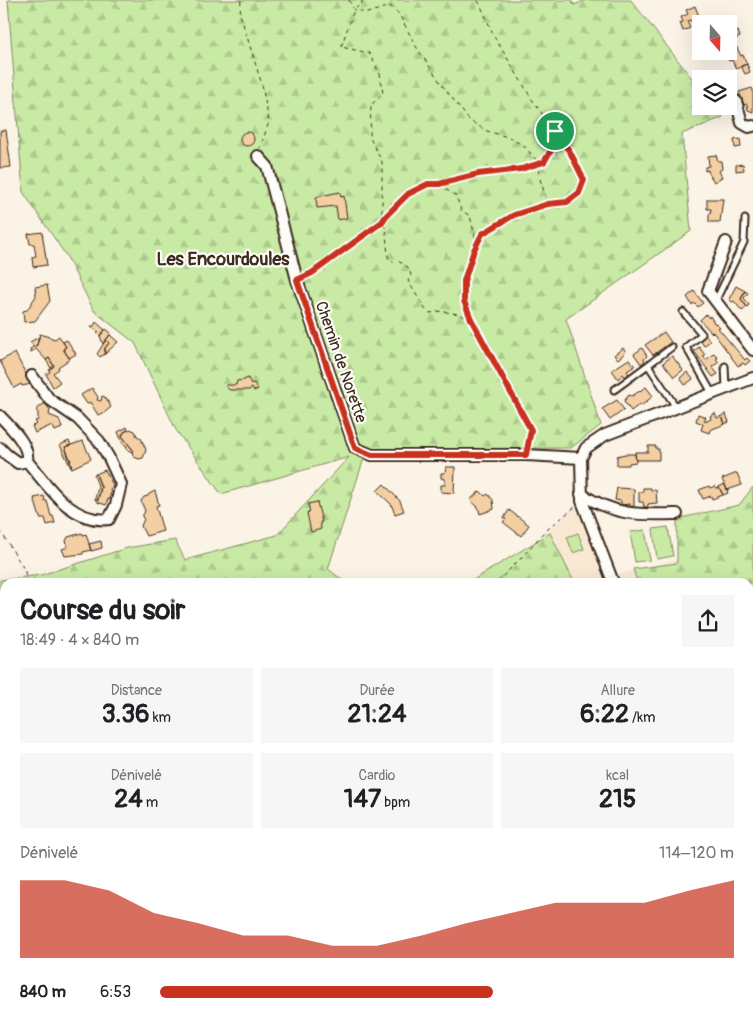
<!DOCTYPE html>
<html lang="fr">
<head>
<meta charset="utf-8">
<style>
	body { margin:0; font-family:Pangolin,sans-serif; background:#f6f6f6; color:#202124; height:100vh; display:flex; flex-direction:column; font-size:19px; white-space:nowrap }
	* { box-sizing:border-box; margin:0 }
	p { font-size:16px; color:#757577 }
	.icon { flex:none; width:28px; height:28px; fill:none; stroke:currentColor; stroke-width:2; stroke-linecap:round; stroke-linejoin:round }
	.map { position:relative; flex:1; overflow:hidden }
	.drawer { position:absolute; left:0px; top:578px; width:754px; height:442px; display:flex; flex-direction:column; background:#fff; border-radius:15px 15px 0 0; box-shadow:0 5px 20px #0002 }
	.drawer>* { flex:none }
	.needle { width:32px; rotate:160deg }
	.tools { position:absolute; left:692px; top:15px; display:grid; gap:10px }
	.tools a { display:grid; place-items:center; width:45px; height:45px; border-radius:0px; background:#fff; box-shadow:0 5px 20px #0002; font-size:25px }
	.pin { position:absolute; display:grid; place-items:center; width:42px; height:42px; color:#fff; margin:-21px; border:2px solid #fff; border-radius:50%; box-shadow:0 1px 5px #0007 }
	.round { display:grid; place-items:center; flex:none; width:52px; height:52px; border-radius:0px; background:#f6f6f6 }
	.overview { display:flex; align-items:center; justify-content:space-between; height:85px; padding:0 20px }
	h1 { font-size:28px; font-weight:700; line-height:38px }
	.figures { display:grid; grid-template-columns:repeat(3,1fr); gap:8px; height:85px; padding:5px 20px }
	.figures div { display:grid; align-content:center; border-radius:0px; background:#f6f6f6; text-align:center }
	.figures b { font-size:25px; font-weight:700 }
	.figures small { font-size:14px; font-weight:400 }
	.figures p { font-size:14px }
	.chart { height:140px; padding:10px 20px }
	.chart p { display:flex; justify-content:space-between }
	.chart svg { width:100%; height:90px; margin-top:5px; fill:#c8321e; opacity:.7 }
	ul { padding:0 20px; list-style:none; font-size:16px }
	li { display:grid; grid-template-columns:80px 60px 1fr; align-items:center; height:38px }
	li i { height:12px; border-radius:6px; background:#c8321e }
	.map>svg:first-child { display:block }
	.built { fill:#f9e8d2 }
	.green { fill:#c8eaa4; stroke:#828a61 }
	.forest { fill:url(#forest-firs); stroke:#828a61 }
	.building { fill:#f3cfa3; stroke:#3b2a1e }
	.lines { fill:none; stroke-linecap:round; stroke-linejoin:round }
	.service-casing { stroke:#3b2a1e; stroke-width:9 }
	.minor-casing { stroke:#3b2a1e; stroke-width:14 }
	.path { stroke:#3b2a1e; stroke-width:1; stroke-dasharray:4 4; stroke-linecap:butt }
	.service { stroke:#fdfcf7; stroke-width:5 }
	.minor { stroke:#fdfcf7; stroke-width:10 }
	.route-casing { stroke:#fff; stroke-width:10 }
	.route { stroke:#c8321e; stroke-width:6 }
	.labels { text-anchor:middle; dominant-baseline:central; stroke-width:4.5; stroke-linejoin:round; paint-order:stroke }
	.street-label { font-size:16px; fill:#3b2a1e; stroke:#fdfcf7 }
	.neighbourhood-label { font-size:18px; font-weight:bold; fill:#3b2a1e; stroke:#fdfcf7 }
</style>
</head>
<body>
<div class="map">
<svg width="753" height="1020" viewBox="0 0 753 1020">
	<defs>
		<pattern id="forest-firs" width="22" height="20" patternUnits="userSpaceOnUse" patternTransform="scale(1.25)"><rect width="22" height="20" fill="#c8eaa4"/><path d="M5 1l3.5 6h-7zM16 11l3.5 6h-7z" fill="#adc98d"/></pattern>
	</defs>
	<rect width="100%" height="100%" fill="#fbf3e6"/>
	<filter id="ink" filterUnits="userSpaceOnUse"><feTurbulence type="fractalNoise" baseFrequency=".02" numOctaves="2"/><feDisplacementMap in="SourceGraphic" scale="10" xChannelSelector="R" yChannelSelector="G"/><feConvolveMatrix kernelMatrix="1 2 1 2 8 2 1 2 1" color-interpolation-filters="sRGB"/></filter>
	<g filter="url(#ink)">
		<!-- built -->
		<path class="built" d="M580,502L614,576L753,538V1020H256L255,1015H749V582H497L524,557L544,534Z"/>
		<!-- green -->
		<path class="green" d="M668,527L673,556L657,559L653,529Z
			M645,530L650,560L635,562L630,532Z
			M578,533L584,549L573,553L567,537Z"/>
		<!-- forest -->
		<path class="forest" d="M8,0H572L574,5L586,0H631L701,90V106H714L723,117L682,134L691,231L566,319L601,425L571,448L367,449L328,569L345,582H5V968L0,970V580L41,575L127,548L175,540L185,560L277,535L349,457L221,494L176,430L135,343L94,311L67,257L23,192Z
			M753,487V1020H647L643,1015H749V582H637L633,569L677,563V519L739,505Z
			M550,533L574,582H470Z
			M36,1015H87L85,1020H39Z
			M240,1015H311L313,1020H242Z"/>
		<!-- building -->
		<path class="building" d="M695,6L700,19L691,22L690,20L687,21L690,28L683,31L680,23L683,22L681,17L688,14L686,10Z
			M738,31L740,37L730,41L729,35Z
			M736,46L741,56L743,55L747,64L736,69L732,60L729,61L725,51H729V50Z
			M747,64L750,72L745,74L741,66Z
			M752,88L753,90V112L748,110L747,104L744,105L739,92Z
			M6,130L11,167L0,168V131Z
			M240 139a7 7 0 1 1 14 0a7 7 0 1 1-14 0Z
			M740,139L741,147L735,148L734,140Z
			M716,155L718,161H721L722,169L719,171L722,177L714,182L709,174L708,170L705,171V167L709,166L708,156Z
			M743,164L744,170L736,171V165Z
			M340,192L341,197L344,196L347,218L338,220L336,206L317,208L316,197Z
			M707,199H723L720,222H709V214H710L711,209H707Z
			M42,232L47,265L33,267L32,257L36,256L34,244H30L28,234Z
			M47,285L50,301L35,321L24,322L23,311L27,310L36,296L35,287Z
			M736,286L745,291L741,299L747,307L742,311L734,301L732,302L729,299Z
			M694,291L703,303L698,307L694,303L692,305L687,297Z
			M745,291L748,293L744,298L749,305L747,307L741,299Z
			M706,314L709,318L710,316L715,324L716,323L720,327L718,328L745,360L747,358L750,361L745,365L743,363L738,366L713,332L712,333L700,320Z
			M96,322L105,330L100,336L97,333L99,332L91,327L94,326Z
			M106,329L111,333L103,344L100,336Z
			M664,332L671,342L653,355L645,345Z
			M40,334L55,339L59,336L66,347L63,349L70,359L58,367L59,369L53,373L60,382L53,387L46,374L50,372L49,370L54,366L49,358L46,360L36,349L31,352L30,349L37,345Z
			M110,335L118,342L105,354V348L109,343L106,340Z
			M706,335L710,341L704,346L700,340Z
			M39,337L37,345L34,347L30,342Z
			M67,340L76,354L69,358L63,349L66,347L63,342Z
			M106,340L109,343L105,348V354L100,357L97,354Z
			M699,347L705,355L703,356L706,360L714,353L718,358L716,359L719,362L712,367L718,374L713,377L694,351Z
			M623,348L626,352L618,359L614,355Z
			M642,348L647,356L644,359L645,361L641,364L634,354Z
			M15,353L31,384L22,386L21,384L14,388L0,361Z
			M672,356L683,370L674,377L663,363Z
			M49,358L54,366L51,368L46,360Z
			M629,359L635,366L627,371L629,374L625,377L623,374L618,379L612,370Z
			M687,372L693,379L685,385L680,378Z
			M248,378L251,384L254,383L258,389L254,391L252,388L249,390H230L226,387V385H236L237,381L244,380Z
			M646,387L653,396L641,406L640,404L631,411L624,401L629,395L632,396Z
			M92,388L98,397L97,400L101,401L102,396L105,397L111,407L103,414L102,413L98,415L90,402L87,404L81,395Z
			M617,400L624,410L610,420L602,409Z
			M45,403L50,410L49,415L59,419L62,428L55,431L52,425L35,433L32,426L37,424L35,421L38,420V413L36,410Z
			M715,413L717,418L722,416L725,424L710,430L709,433L701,430L703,424L696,421L698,414L706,417L704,420L707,421L711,419L710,416Z
			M726,414L729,422L725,424L722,416Z
			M127,427L128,430L124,432L122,436L133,450L132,452L126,449L127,446L123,444L118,432Z
			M130,429L135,431L137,436L141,438L146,450L143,458L139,459L134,457L132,452L133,450L122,436L124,432Z
			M69,441L71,445L65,447L71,461L70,462L72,468H71L60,445Z
			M83,441L91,459L72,468L65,447Z
			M648,446H656V449H659V460H636L635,452H648Z
			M625,454H635L636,462L629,463V465H617V456Z
			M446,467H455L454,493L441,492V485H445V479L441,478V473H445Z
			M105,470L113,485L112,489H110V491L111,492L109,500L108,499L106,505L97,502L101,487L96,474Z
			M737,473L742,485L727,490L722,479Z
			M96,474L101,487L98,500H95L98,486L94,475Z
			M384,484L400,501L404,511L395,514L391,504L377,491Z
			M725,484L728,493L723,495L719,487Z
			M709,486L710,488L715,486L716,488L719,487L723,495L712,499L711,496L703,499L699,490Z
			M617,488L634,489V506L630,507V504L621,505V501L615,500Z
			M643,488H651V490H656L657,503L648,504V507H644L643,502H639V492H643Z
			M155,491L159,505L156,506L163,531L146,536L141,526L144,519L142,517L145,511L141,501L144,497L148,496L149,494Z
			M480,491L485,496L488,494L493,500L494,509L480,514L478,507L470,500Z
			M44,496L45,501H47L51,516H53L55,523L47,525L45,518H40L34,498Z
			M317,502L322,522H320L321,529L311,532L307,513L310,512L308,504Z
			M509,510L529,525L521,536L503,522L506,519L504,518Z
			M82,533L83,535L86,534L91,550L83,552V554L65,556L62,549L68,547L66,541L68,537Z
			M101,541L102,548L91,551L89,544Z
			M0,984L3,987L5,984V1001L1,1006L0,1005Z
			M24,1015L26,1017L28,1015H35L38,1017L36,1020H21Z
			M116,1015H140L150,1020H122Z
			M362,1015H384L382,1019L374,1016L372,1020L361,1017Z
			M445,1015H454L457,1016L455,1020H443Z
			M531,1015H543L541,1018L546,1020H529Z
			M600,1015H614L612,1020L599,1018Z"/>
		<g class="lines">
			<!-- service casing -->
			<g class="service-casing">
				<path id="service" d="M716,300L744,242L745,219
					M683,312L702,334L686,347L712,393
					M648,365L672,347
					M725,366L726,388
					M614,390L648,365L676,407
					M186,1020L189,1015"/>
			</g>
			<!-- minor casing -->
			<g class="minor-casing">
				<path id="minor" d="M736,101L742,123L749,127L753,126
					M258,156L267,166L297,280L355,448L372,455H526L581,458
					M726,242L708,291L753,350
					M0,416C10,427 30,445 27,461L18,463L7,455L0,448
					M581,458L586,448L605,435L753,378
					M581,458L582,501L613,582
					M27,461C48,486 72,524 109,519L116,505L121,484L109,458L99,441L78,419L49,399L32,376
					M581,494C617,516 637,515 677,514
					M467,1015L474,1020
					M557,1015L558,1020
					M393,1020V1015"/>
			</g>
			<!-- path -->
			<path class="path" d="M241,0L240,14L262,85L269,122L260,148
				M349,0L354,10L367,13L390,6L399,14L417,48L442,85L470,121L487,131L511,138L525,147L539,163L540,179L548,204
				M362,0V3L354,10L341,47L369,53L380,74L383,94L371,105L370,138L382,162V223L387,230L386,233L388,257L392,262L398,261L408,267L411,275L408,281L425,309L430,313L441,311L458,314L471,319
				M439,185L456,196L461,210L470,216L476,240L474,248
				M474,250L482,234L514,215L548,204L567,202L579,193L584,181L570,152L533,101L515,71L495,38L480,4L477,0
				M473,252C466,280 460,289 471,319L531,430L528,445
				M307,275L382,223L386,216L408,194L428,184L439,185L478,173L521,169L544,161L553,147L555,131
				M0,530L24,569L28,582
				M497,582L523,556L543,533L575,507
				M0,903L5,901
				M0,956L5,957
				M749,999L753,1003
				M256,1015V1020
				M648,1015L652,1020
				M707,1015L711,1020
				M651,1018L663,1015"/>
			<!-- service -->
			<use href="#service" class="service"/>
			<!-- minor -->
			<use href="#minor" class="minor"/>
		</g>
	</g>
	<g class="lines" filter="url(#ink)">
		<!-- route casing -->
		<g class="route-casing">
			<path id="route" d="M555,131L570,152L584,180L579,193L567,202L548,204L514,215L482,234L474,250L464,281V301L471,319L531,430L526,455H372L355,448L297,280L312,273L382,222L386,216L408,194L428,184H439L478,174L521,169L544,162L553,147Z"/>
		</g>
		<!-- route -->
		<use href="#route" class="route"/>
	</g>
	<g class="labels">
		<!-- street labels -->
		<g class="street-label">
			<text transform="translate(341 362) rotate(71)">Chemin de Norette</text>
		</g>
		<!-- neighbourhood labels -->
		<g class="neighbourhood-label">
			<text x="223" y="259">Les Encourdoules</text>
		</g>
	</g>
</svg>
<div class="tools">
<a><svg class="needle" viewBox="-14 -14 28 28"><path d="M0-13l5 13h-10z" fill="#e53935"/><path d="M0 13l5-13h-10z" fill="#757577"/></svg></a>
<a><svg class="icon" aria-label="layers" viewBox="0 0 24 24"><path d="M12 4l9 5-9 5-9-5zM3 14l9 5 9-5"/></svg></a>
</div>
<div class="pin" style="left:555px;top:131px;background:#1e9e55"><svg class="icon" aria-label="arrive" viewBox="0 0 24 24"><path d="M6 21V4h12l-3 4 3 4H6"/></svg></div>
<section class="drawer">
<div class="overview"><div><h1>Course du soir</h1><p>18:49 · 4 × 840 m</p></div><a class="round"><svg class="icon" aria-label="share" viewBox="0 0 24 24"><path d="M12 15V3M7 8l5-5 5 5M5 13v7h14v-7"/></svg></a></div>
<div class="figures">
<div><p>Distance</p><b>3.36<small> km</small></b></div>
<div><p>Durée</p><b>21:24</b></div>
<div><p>Allure</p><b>6:22<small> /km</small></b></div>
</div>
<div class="figures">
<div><p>Dénivelé</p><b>24<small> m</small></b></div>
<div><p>Cardio</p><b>147<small> bpm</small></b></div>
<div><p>kcal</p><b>215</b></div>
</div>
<div class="chart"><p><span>Dénivelé</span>114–120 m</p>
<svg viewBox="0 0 160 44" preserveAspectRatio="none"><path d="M0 44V6L10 6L20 11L30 22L40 27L50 33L60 33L70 38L80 38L90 33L100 27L110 22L120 17L130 17L140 17L150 11L160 6V44z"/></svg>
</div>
<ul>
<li><b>840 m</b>6:53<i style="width:58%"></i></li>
</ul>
</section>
</div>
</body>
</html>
